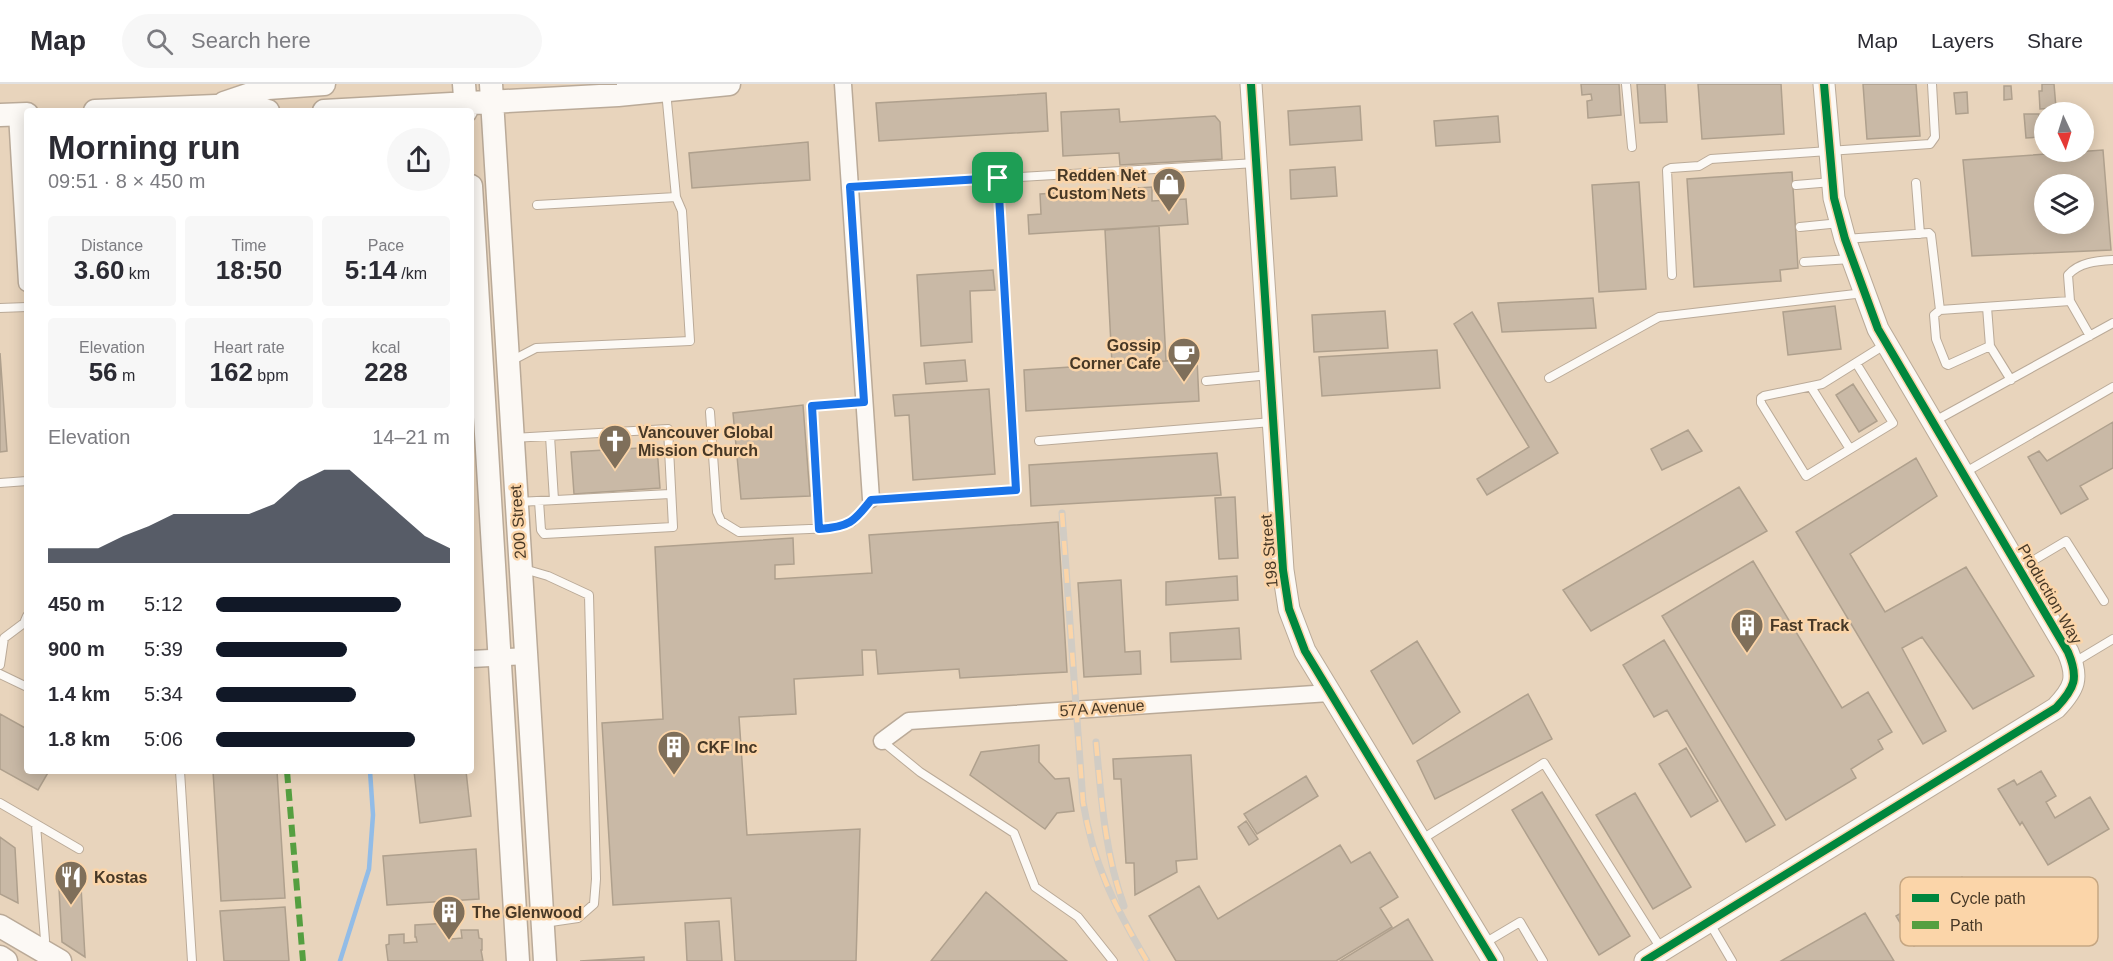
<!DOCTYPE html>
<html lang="en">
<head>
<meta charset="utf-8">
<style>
	body { margin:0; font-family:Arial,sans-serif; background:#f7f7f7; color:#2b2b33; height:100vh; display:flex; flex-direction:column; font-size:22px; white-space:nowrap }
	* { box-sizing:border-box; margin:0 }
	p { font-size:20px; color:#7c7c81 }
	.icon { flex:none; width:33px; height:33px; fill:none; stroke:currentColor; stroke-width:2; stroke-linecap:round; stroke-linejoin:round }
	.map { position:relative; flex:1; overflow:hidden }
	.panel { position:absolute; left:24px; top:24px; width:450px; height:666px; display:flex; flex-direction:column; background:#fff; border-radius:6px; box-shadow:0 3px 15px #0003 }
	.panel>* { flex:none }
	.needle { width:39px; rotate:176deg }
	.controls { position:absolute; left:2034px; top:18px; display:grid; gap:12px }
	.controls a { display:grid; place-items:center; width:60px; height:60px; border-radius:50%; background:#fff; box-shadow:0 3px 15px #0003; font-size:30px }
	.pin { position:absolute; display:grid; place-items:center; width:51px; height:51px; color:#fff; margin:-26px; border-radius:12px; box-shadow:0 3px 9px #0006 }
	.round { display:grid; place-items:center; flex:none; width:63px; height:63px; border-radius:32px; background:#f7f7f7 }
	.summary { display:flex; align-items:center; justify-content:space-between; height:102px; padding:0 24px }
	h1 { font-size:33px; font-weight:600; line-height:45px }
	.metrics { display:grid; grid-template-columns:repeat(3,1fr); gap:9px; height:102px; padding:6px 24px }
	.metrics div { display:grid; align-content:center; border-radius:6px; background:#f7f7f7; text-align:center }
	.metrics b { font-size:26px; font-weight:600 }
	.metrics small { font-size:16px; font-weight:400 }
	.metrics p { font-size:16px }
	.chart { height:168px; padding:12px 24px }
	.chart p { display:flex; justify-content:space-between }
	.chart svg { width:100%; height:108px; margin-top:6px; fill:#111827; opacity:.7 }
	ul { padding:0 24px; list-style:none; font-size:20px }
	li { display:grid; grid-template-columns:96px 72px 1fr; align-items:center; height:45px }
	li i { height:15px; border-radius:8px; background:#111827 }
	header { display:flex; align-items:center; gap:36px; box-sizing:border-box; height:84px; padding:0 30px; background:#fff; border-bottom:2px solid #e1e1e2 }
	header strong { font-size:28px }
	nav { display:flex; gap:33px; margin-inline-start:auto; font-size:21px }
	.search { width:420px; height:54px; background:#f7f7f7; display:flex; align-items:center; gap:15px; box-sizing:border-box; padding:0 21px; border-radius:33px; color:#7c7c81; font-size:22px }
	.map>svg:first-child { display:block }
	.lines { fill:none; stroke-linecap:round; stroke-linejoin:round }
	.stream { stroke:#92bce7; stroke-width:4.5 }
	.building { fill:#c9b9a6; stroke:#afa08d; stroke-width:1.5; fill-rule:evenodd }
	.service-casing { stroke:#baaa98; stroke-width:10 }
	.minor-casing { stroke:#baaa98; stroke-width:19 }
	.tertiary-casing { stroke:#baaa98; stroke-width:23 }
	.secondary-casing { stroke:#baaa98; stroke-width:25 }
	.service { stroke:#fcf9f5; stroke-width:8 }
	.minor { stroke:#fcf9f5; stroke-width:16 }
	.tertiary { stroke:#fcf9f5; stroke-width:21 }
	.secondary { stroke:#fcf9f5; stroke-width:22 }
	.rail-casing { stroke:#d1ccc4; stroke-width:7 }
	.rail { stroke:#fbd5a9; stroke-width:4.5; stroke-dasharray:14; stroke-linecap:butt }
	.quiet { stroke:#559f40; stroke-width:6; stroke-dasharray:12 6; stroke-linecap:butt }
	.cycleway-casing { stroke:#fbd5a9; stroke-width:11 }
	.cycleway { stroke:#00873e; stroke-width:8 }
	.route-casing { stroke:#fff; stroke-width:12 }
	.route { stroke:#1a73e8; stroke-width:8 }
	.labels { text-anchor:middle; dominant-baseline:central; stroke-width:5; stroke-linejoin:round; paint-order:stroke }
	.poi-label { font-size:16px; font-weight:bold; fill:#473826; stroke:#fbd5a9; text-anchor:start }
	.street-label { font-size:16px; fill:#473826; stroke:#fbd5a9 }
	.key { fill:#fbd5a9; stroke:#c5a682; stroke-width:1.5 }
	.key-label { font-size:16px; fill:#473826 }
</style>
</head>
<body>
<header>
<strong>Map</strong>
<div class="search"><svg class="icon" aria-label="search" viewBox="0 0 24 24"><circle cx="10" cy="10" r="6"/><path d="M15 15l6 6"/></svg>Search here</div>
<nav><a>Map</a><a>Layers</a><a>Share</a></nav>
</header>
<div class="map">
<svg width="2113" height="877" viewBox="0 0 2113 877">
	<rect width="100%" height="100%" fill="#e8d4bc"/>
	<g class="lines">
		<!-- stream -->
		<path class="stream" d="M340,877L369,785L373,731L370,687"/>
	</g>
	<!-- building -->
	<path class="building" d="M1581,0H1619L1621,31L1588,34L1587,17L1592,16L1591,10L1582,11Z
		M1637,0H1665L1667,38L1640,39Z
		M1698,0H1781L1784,50L1702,55Z
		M1863,0H1916L1920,52L1867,55Z
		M2042,0H2054L2056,24L2040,25L2039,7H2042Z
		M2004,2H2011L2012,15L2004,16Z
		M1967,8L1968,29L1956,30L1954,9Z
		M1046,9L1048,47L879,57L876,19Z
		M1360,22L1362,56L1290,61L1288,27Z
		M1119,25L1120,38L1215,32L1220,38L1222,75L1120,81L1119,69L1063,72L1061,28Z
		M2024,30H2039L2040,53L2026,54Z
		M1498,32L1500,58L1436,62L1434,37Z
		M808,58L810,96L692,104L689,69Z
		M2103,66L2111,166L1972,172L1963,76ZM2044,100H2084V140H2044Z
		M1335,83L1337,112L1291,115L1290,86Z
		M1792,88L1798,184L1780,186L1781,197L1694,203L1687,95Z
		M1639,98L1646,205L1599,208L1592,101Z
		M1152,103V117L1186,115L1188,140L1029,150L1028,131L1041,130L1040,110Z
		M1159,142L1166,277L1112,280L1105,146Z
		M993,186L995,206L970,207L972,258L921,262L917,191Z
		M1593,214L1596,244L1502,248L1498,219Z
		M1835,222L1841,265L1788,271L1783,228Z
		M1385,227L1388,264L1314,268L1312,231Z
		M1472,228L1558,369L1487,411L1477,395L1529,363L1454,240Z
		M1437,266L1440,304L1322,312L1319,273Z
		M0,269L7,367L0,368Z
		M1197,275L1199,317L1026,327L1024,286Z
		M965,276L967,297L926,300L924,279Z
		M1853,300L1877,337L1859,348L1836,311Z
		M989,305L995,390L913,396L909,331L895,332L893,311Z
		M803,321L810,412L741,415L733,329Z
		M2113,338V384L2080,402L2088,415L2061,430L2028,373L2039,367L2047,377Z
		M1688,346L1702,367L1662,386L1651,365Z
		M657,363L660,404L574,410L571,368Z
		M1217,369L1221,411L1031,422L1029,381Z
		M1916,374L1937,412L1850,470L1885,528L1966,483L2034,592L1973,625L1922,553L1902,564L1946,647L1923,660L1796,448Z
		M1739,403L1767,447L1591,547L1563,506Z
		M1235,413L1238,474L1219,475L1215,414Z
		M1058,438L1067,588L960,594L959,585L878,590L876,566H862L863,591L794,595L796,630L739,633L747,751L860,745L856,877H735L731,814L613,821L602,639L663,635L655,463L793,454L794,480L775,481V495L872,489L869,451Z
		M1753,477L1842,624L1868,608L1892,648L1878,656L1883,665L1851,685L1856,694L1786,736L1662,532Z
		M1237,492L1238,516L1166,521V498Z
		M1121,496L1125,568L1140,567L1141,590L1084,593L1078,499Z
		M1239,544L1241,575L1171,578L1170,549Z
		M1664,556L1775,741L1746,758L1667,626L1654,633L1623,581Z
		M1417,557L1460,628L1413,660L1371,587Z
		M1528,610L1552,655L1435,715L1417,677Z
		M0,630L27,645V687H49L38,706L0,685Z
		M1039,661V678L1055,695L1069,694L1074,727L1057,729L1045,745L970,691L981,668Z
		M1686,664L1718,717L1691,733L1659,680Z
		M1191,671L1197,775L1176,777L1177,788L1135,811L1134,779H1126L1121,695H1114L1113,675Z
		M213,687H277L285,814L221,817Z
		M414,687H466L471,732L420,739Z
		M2041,687L2056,712L2046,718L2055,734L2090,713L2109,745L2048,781L2022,738L2020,741L1998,705L2014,696L2017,701Z
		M1306,692L1318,712L1257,750L1244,730Z
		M1542,708L1630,852L1599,871L1512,726Z
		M1635,709L1691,803L1653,825L1596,731Z
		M1246,737L1258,755L1249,761L1238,743Z
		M0,753L15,764L18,819L0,810Z
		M1340,761L1351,779L1370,768L1398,813L1380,824L1392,843L1336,877H1176L1149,832L1199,802L1218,835Z
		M476,765L479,815L387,821L383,772Z
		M80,785L85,873L62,858L58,786Z
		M1962,793L1979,823L1956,836L1960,842L1949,849L1945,844L1914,862L1896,832Z
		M986,808L1067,877H931Z
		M285,823L289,877H224L220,827Z
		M1865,829L1894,877H1781Z
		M1408,835L1433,877H1340Z
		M719,837L722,877H687L685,839Z
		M450,839L451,855L462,854L461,846H478L479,854L482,855V866H481L483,877H388L386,861L389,860V851L404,850V859L417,858L416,853H415V841Z
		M644,873V877H580Z"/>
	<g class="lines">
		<!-- service casing -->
		<g class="service-casing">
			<path id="service" d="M1626,0L1632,63
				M1916,99L1920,150
				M1796,101L1832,98
				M850,103L1256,79
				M537,121L676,113
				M1800,143L1840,139
				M1845,155L1929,149L1931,151L1940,226L2070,217L2068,191C2079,178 2097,177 2113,176
				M1804,178L1851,175
				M1672,191L1667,86L1671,84L1699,82L1711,75L1930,60L1935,53L1932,0
				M2070,217L2090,252
				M1987,223L1990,262L2011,296
				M0,224L27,223
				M1940,226L1934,231L1936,255L1946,280L1948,281L1990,262
				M511,277L536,264L690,257L682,127L676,113L666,7
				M1856,279L1893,339L1806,392L1761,319V314L1764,312L1822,300L1886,260
				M1549,294L1659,233L1864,209
				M1206,297L1270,291
				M1811,303L1850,365
				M710,328L717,428L721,437L739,448L833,444L852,438L871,415L1016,406L998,94
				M1933,338L2113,239
				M550,352L554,416
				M513,354L668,345L673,443L544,450L541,446L539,417
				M1039,357L1273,338
				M1964,389L2113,303
				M0,399L27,397
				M518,418L670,410
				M819,445L811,322L864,318
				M524,485L548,492L589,511L596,795L594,820L578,834L544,839
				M2019,485L2066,457L2104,517
				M2073,579L2113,555
				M0,581L4,554L24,539L27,532
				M0,590L27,603
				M882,657L920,688L1014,749L1035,803L1078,833L1113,877
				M180,687L192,877
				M0,719L79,765
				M36,741L45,856L44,866
				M1419,757L1544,679L1662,866
				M1709,838L1732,877
				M1483,860L1520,838L1543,877"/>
		</g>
		<!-- minor casing -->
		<g class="minor-casing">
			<path id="minor" d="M843,0L871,415
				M17,30L27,199
				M471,575L527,572
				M882,657L909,637L1329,609"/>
		</g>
		<!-- tertiary casing -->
		<g class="tertiary-casing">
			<path id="tertiary" d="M1251,0L1283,486L1289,525L1305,567L1493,877
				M1645,877L2056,624C2075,604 2079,594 2068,568L1878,245L1845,155L1834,114L1824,0"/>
		</g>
		<!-- secondary casing -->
		<g class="secondary-casing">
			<path id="secondary" d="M464,0L466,27
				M491,0L545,877
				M224,19L268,4L324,0
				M95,27L216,22L268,27
				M324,27L618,11L729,0
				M0,31L27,30
				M471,102L518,877
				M0,842L60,877
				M0,873L6,877"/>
		</g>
		<!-- service -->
		<use href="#service" class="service"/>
		<!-- minor -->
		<use href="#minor" class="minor"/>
		<!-- tertiary -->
		<use href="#tertiary" class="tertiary"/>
		<!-- secondary -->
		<use href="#secondary" class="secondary"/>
		<!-- rail casing -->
		<g class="rail-casing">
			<path id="rail" d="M1062,429L1083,718C1093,780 1115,823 1147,877
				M1096,658C1101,713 1105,770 1124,822"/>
		</g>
		<!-- rail -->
		<use href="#rail" class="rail"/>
		<!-- quiet -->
		<path class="quiet" d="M287,687L303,877"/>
		<!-- cycleway casing -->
		<g class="cycleway-casing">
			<path id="cycleway" d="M1251,0L1283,486L1289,525L1305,567L1493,877
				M1645,877L2056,624C2075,604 2079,594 2068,568L1878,245L1845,155L1834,114L1824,0"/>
		</g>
		<!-- cycleway -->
		<use href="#cycleway" class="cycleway"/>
	</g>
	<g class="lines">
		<!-- route casing -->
		<g class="route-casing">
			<path id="route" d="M998,94L1016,406L871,416C854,438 849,443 819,445L812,322L864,318L850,103Z"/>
		</g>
		<!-- route -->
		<use href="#route" class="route"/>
	</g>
	<!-- icons -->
	<defs>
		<g id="shop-pin" transform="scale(1.725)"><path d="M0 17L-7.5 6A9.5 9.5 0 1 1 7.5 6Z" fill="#7f6f5a" stroke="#fbd5a9"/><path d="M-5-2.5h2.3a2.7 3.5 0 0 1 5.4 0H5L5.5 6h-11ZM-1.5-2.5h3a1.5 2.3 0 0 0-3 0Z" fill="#fff"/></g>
		<g id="cafe-pin" transform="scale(1.725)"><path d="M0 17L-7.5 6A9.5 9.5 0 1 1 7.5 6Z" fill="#7f6f5a" stroke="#fbd5a9"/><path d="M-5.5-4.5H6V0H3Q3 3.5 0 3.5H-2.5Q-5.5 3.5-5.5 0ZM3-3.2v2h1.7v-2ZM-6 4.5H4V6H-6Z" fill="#fff"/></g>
		<g id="church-pin" transform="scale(1.725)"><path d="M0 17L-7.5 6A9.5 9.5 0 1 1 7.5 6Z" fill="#7f6f5a" stroke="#fbd5a9"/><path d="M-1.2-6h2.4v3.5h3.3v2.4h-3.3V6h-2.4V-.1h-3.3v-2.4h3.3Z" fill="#fff"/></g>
		<g id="building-pin" transform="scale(1.725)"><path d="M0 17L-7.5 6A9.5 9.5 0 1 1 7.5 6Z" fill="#7f6f5a" stroke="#fbd5a9"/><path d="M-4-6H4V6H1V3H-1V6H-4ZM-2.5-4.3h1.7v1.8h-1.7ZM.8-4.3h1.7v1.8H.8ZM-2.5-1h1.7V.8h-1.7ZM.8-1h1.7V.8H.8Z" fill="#fff"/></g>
		<g id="restaurant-pin" transform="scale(1.725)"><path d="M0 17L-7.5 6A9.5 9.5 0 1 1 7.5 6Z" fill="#7f6f5a" stroke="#fbd5a9"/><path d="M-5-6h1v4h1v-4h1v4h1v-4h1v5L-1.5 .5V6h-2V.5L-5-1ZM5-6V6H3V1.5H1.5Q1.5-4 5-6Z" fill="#fff"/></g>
	</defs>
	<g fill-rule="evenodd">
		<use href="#shop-pin" x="1169" y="100"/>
		<use href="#cafe-pin" x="1184" y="270"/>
		<use href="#church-pin" x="615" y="357"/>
		<use href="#building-pin" x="1747" y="541"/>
		<use href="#building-pin" x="674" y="663"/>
		<use href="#restaurant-pin" x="71" y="793"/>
		<use href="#building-pin" x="449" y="828"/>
	</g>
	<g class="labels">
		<!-- poi labels -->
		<g class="poi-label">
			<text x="1146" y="91" text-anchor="end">Redden Net<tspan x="1146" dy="18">Custom Nets</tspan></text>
			<text x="1161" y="261" text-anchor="end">Gossip<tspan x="1161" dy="18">Corner Cafe</tspan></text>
			<text x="638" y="348">Vancouver Global<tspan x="638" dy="18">Mission Church</tspan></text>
			<text x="1770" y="541">Fast Track</text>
			<text x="697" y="663">CKF Inc</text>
			<text x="94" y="793">Kostas</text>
			<text x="472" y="828">The Glenwood</text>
		</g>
		<!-- street labels -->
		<g class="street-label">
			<text transform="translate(518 438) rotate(-94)">200 Street</text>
			<text transform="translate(1269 467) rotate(-95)">198 Street</text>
			<text transform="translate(2050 510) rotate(60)">Production Way</text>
			<text transform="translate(1102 624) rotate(-4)">57A Avenue</text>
		</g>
	</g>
	<!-- legend -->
	<rect x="1900" y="793" width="198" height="69" rx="9" class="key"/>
	<rect x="1912" y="810" width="27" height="8" fill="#00873e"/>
	<rect x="1912" y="837" width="27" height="8" fill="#559f40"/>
	<g class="key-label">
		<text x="1950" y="820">Cycle path</text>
		<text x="1950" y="847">Path</text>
	</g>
</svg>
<div class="controls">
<a><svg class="needle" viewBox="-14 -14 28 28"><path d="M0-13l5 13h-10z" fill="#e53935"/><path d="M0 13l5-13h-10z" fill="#7c7c81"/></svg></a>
<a><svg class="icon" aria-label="layers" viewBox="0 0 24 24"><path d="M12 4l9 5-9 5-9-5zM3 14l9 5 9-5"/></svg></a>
</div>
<div class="pin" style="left:998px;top:94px;background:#1e9e55"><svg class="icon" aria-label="arrive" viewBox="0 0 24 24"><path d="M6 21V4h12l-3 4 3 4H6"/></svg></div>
<section class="panel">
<div class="summary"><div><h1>Morning run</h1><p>09:51 · 8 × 450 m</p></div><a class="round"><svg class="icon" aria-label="share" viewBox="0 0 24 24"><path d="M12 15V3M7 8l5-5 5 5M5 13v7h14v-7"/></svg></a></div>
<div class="metrics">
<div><p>Distance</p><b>3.60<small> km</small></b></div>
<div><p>Time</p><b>18:50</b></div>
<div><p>Pace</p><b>5:14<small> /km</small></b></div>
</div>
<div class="metrics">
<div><p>Elevation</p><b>56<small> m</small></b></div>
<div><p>Heart rate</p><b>162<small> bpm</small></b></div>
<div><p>kcal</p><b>228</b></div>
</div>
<div class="chart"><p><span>Elevation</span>14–21 m</p>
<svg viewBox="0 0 160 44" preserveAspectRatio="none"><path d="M0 44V38L10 38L20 38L30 33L40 29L50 24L60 24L70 24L80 24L90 20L100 11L110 6L120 6L130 15L140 24L150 33L160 38V44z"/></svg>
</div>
<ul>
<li><b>450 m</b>5:12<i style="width:79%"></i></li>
<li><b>900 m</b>5:39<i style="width:56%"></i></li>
<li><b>1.4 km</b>5:34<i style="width:60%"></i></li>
<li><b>1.8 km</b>5:06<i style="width:85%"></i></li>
</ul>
</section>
</div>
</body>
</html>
